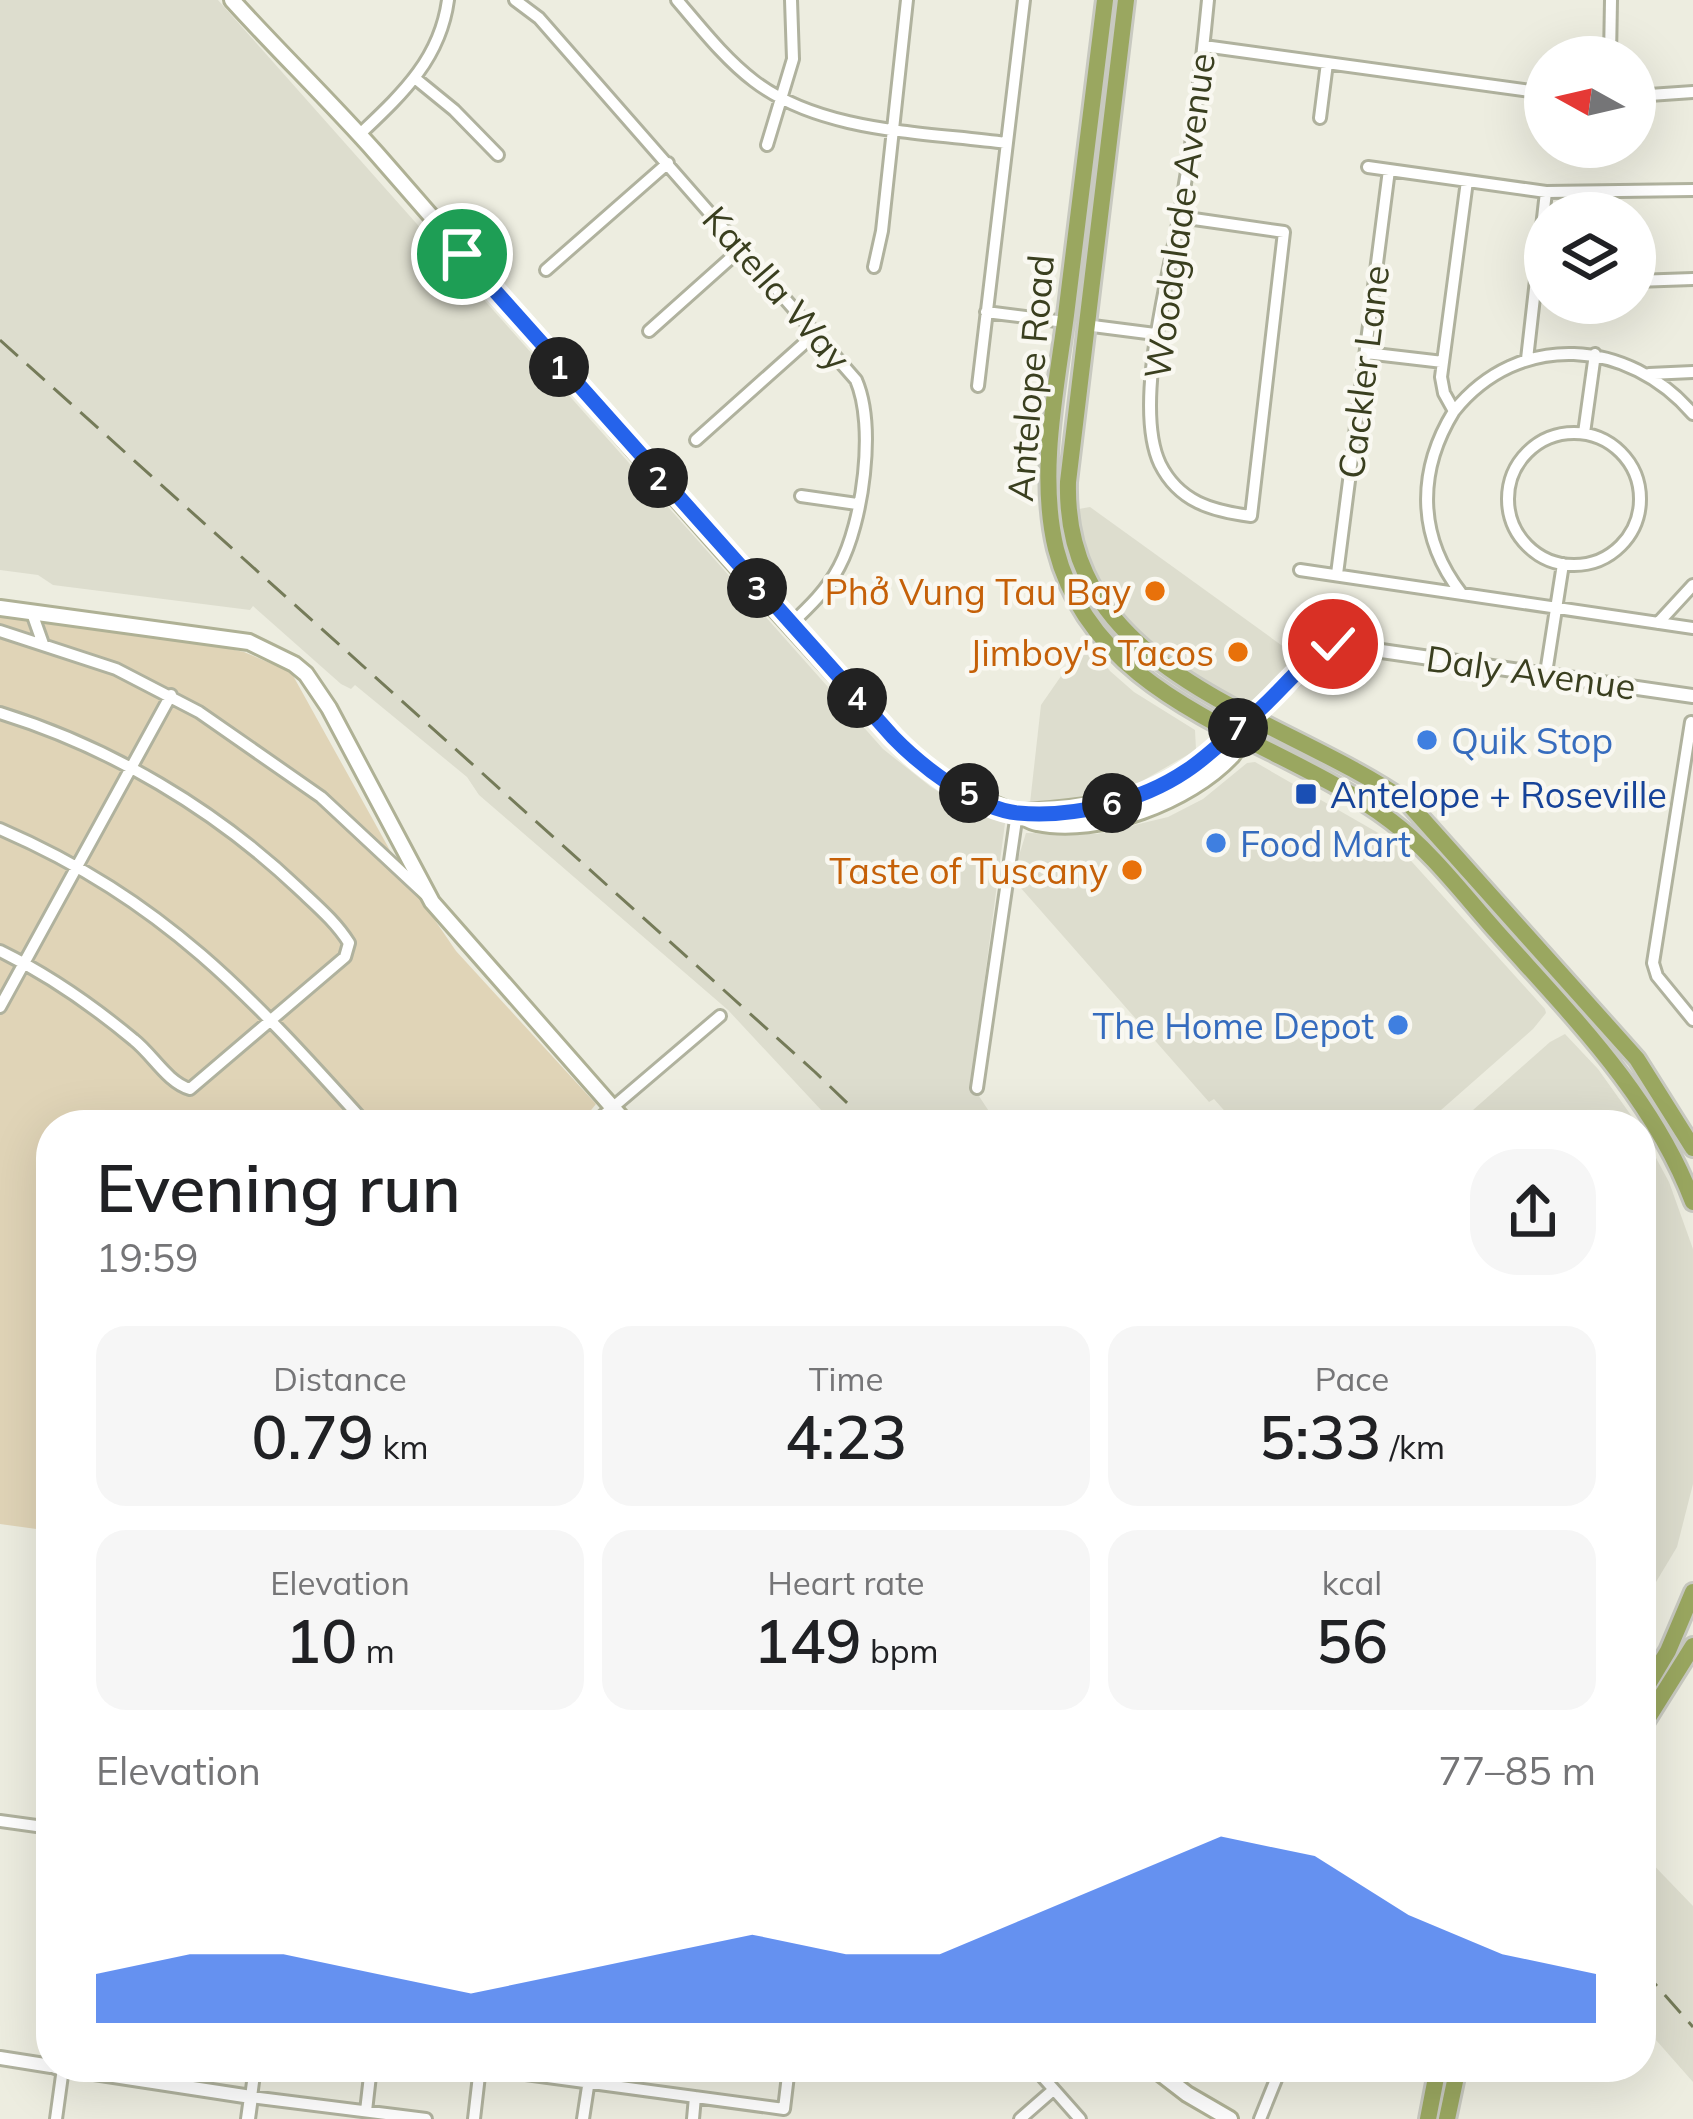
<!DOCTYPE html>
<html lang="en">
<head>
<meta charset="utf-8">
<style>
	body { margin:0; font-family:Mulish,sans-serif; background:#f6f6f6; color:#202124; height:100vh; display:flex; flex-direction:column; font-size:45px; white-space:nowrap }
	* { box-sizing:border-box; margin:0 }
	p { font-size:39px; color:#757577 }
	.icon { flex:none; width:66px; height:66px; fill:none; stroke:currentColor; stroke-width:2; stroke-linecap:round; stroke-linejoin:round }
	.map { position:relative; flex:1; overflow:hidden }
	.drawer { position:absolute; left:36px; top:1110px; width:1620px; height:972px; display:flex; flex-direction:column; background:#fff; border-radius:48px; box-shadow:0 12px 48px #0002 }
	.drawer>* { flex:none }
	.needle { width:78px; rotate:278deg }
	.tools { position:absolute; left:1524px; top:36px; display:grid; gap:24px }
	.tools a { display:grid; place-items:center; width:132px; height:132px; border-radius:50%; background:#fff; box-shadow:0 12px 48px #0002; font-size:60px }
	.pin { position:absolute; display:grid; place-items:center; width:102px; height:102px; color:#fff; margin:-51px; border:6px solid #fff; border-radius:50%; box-shadow:0 3px 12px #0007 }
	.km { position:absolute; width:60px; height:60px; margin:-30px; border-radius:50%; background:#222; color:#fff; font-size:33px; line-height:60px; text-align:center }
	.round { display:grid; place-items:center; flex:none; width:126px; height:126px; border-radius:48px; background:#f6f6f6 }
	.headline { display:flex; align-items:center; justify-content:space-between; height:204px; padding:0 60px }
	h1 { font-size:66px; font-weight:600; line-height:90px }
	.stats { display:grid; grid-template-columns:repeat(3,1fr); gap:18px; height:204px; padding:12px 60px }
	.stats div { display:grid; align-content:center; border-radius:30px; background:#f6f6f6; text-align:center }
	.stats b { font-size:60px; font-weight:600 }
	.stats small { font-size:33px; font-weight:400 }
	.stats p { font-size:33px }
	.chart { height:336px; padding:24px 60px }
	.chart p { display:flex; justify-content:space-between }
	.chart svg { width:100%; height:216px; margin-top:12px; fill:#2563eb; opacity:.7 }
	.map>svg:first-child { display:block }
	.built { fill:#ddddce }
	.green { fill:#e0d4b7 }
	.lines { fill:none; stroke-linecap:round; stroke-linejoin:round }
	.minor-casing { stroke:#b0b29e; stroke-width:16 }
	.tertiary-casing { stroke:#b0b29e; stroke-width:18 }
	.secondary-casing { stroke:#afb195; stroke-width:20 }
	.primary-casing { stroke:#c8c9c0; stroke-width:22 }
	.minor { stroke:#fff; stroke-width:10 }
	.tertiary { stroke:#fff; stroke-width:12 }
	.secondary { stroke:#fff; stroke-width:14 }
	.primary { stroke:#9aa760; stroke-width:16 }
	.rail { stroke:#757b59; stroke-width:3; stroke-dasharray:24 12; stroke-linecap:butt }
	.route-casing { stroke:#fff; stroke-width:24 }
	.route { stroke:#2563eb; stroke-width:15 }
	.food-dot { fill:#e8710a; stroke:#f9f8f1; stroke-width:4.5 }
	.shop-dot { fill:#3f7fe0; stroke:#f9f8f1; stroke-width:4.5 }
	.transit-dot { fill:#1a4fb4; stroke:#f9f8f1; stroke-width:4.5 }
	.labels { text-anchor:middle; dominant-baseline:central; stroke-width:9; stroke-linejoin:round; paint-order:stroke }
	.street-label { font-size:36px; fill:#3a3f1f; stroke:#f9f8f1 }
	.food-label { font-size:36px; fill:#c56008; stroke:#f9f8f1; text-anchor:end }
	.shop-label { font-size:36px; fill:#366cbe; stroke:#f9f8f1; text-anchor:start }
	.transit-label { font-size:36px; fill:#164399; stroke:#f9f8f1; text-anchor:start }
</style>
</head>
<body>
<div class="map">
<svg width="1693" height="2119" viewBox="0 0 1693 2119">
	<rect width="100%" height="100%" fill="#edede0"/>
	<!-- built -->
	<path class="built" d="M0,0H218L883,749L931,787L970,811L1005,823L971,1084L998,1125H835L728,1010L479,795L467,777L355,685L351,689L341,684L253,606L250,610L53,585L38,575L0,570Z
		M1090,507L1302,660L1249,707L1168,662L1136,640L1090,573L1073,510Z
		M1086,640L1110,671L1134,692L1195,730L1196,750L1137,784L1077,804L1030,803L1041,705Z
		M1255,762L1394,842L1545,1009L1546,1013L1533,1029L1424,1125H1237L1214,1099L1209,1102L1012,878L1026,833L1097,834L1168,817L1203,799L1247,763Z
		M1565,1034L1598,1069L1638,1125H1456L1550,1042Z
		M1641,1130L1669,1182L1693,1249V1484L1677,1547L1641,1607Z
		M1641,1852L1693,1906V2082L1641,2023Z"/>
	<!-- green -->
	<path class="green" d="M0,615L175,637L244,652L291,672L402,872L456,951L596,1104L579,1125H51V1531L0,1524Z"/>
	<g class="lines">
		<!-- minor casing -->
		<g class="minor-casing">
			<path id="minor" d="M515,0L539,18L856,380C876,426 863,522 839,567C827,590 809,607 790,625
				M677,0C701,28 725,59 754,81C822,133 925,132 1006,143
				M1204,46L1545,93
				M1610,57L1611,0
				M416,79L454,110L498,155
				M1635,96L1693,92
				M1320,118L1327,63
				M359,135C401,95 440,60 448,0
				M767,145L793,59L791,0
				M1368,167L1546,192L1693,190
				M1180,217L1284,232L1251,516C1212,511 1179,502 1160,464C1133,407 1168,280 1179,219C1192,147 1201,73 1208,0
				M874,267L882,231L907,0
				M546,270L668,163
				M1635,281L1693,279
				M986,312L1065,322
				M1085,325L1155,334
				M649,331L742,248
				M1366,353L1443,362
				M1527,359L1546,192
				M1649,374L1693,372
				M978,386L1024,0
				M1454,411C1519,330 1629,339 1693,414
				M1584,433L1595,354
				M1508 499a66 66 0 1 1 132 0a66 66 0 1 1-132 0Z
				M696,440L817,332
				M801,496L857,504
				M1300,570L1693,628
				M1337,574L1389,170
				M1461,593C1417,536 1417,471 1454,411L1444,393L1441,377L1467,181
				M32,613L43,644
				M1658,623L1693,585
				M0,631L116,669L199,712L321,797L425,894
				M1546,673L1563,564
				M0,713C110,747 215,809 299,889C317,906 336,922 349,943L345,957L190,1089C167,1082 153,1055 134,1040C92,1005 49,975 0,951
				M1691,722L1653,963L1657,976L1693,1020
				M0,829C164,900 250,995 367,1125
				M0,1007L171,695
				M977,1088L1017,813
				M592,1125L720,1016
				M0,1821L51,1828
				M255,2067L251,2097L426,2119
				M1034,2067L1080,2119
				M1331,2067L1345,2070
				M480,2068L784,2109L789,2067
				M366,2111L371,2067
				M56,2119L63,2068
				M474,2119L480,2067
				M583,2119L591,2067
				M693,2119L695,2097
				M1020,2119L1052,2091
				M1260,2119L1281,2067"/>
		</g>
		<!-- tertiary casing -->
		<g class="tertiary-casing">
			<path id="tertiary" d="M1254,716L1333,644L1693,696
				M0,2058L51,2066
				M55,2067L251,2097L248,2119"/>
		</g>
		<!-- secondary casing -->
		<g class="secondary-casing">
			<path id="secondary" d="M232,0C279,52 329,100 376,153C552,354 724,560 909,754C941,780 974,796 1013,812C1021,815 1029,822 1037,823C1099,836 1190,801 1232,756C1241,745 1247,729 1254,716
				M0,608L249,642L294,664L306,674L329,708L432,902L628,1125
				M1017,813C1078,807 1137,806 1189,769C1207,756 1223,740 1240,726
				M1152,2067L1187,2094L1230,2119"/>
		</g>
		<!-- primary casing -->
		<g class="primary-casing">
			<path id="primary" d="M1105,0C1092,105 1079,210 1066,315C1056,390 1038,474 1056,549C1096,707 1277,735 1391,821C1431,851 1463,894 1497,932C1571,1015 1653,1096 1693,1202
				M1126,0L1068,482C1063,675 1280,713 1408,803L1637,1059L1693,1148
				M1641,1696L1668,1651L1693,1592
				M1641,1729L1693,1646
				M1428,2119L1438,2067
				M1447,2119L1458,2067"/>
		</g>
		<!-- minor -->
		<use href="#minor" class="minor"/>
		<!-- tertiary -->
		<use href="#tertiary" class="tertiary"/>
		<!-- secondary -->
		<use href="#secondary" class="secondary"/>
		<!-- primary -->
		<use href="#primary" class="primary"/>
		<!-- rail -->
		<path class="rail" d="M0,340L815,1072L870,1125
			M1641,1968L1693,2027"/>
	</g>
	<g class="lines">
		<!-- route casing -->
		<g class="route-casing">
			<path id="route" d="M462,254L893,737C921,766 976,809 1018,813C1073,818 1140,802 1186,771C1209,756 1229,735 1250,718C1278,696 1301,661 1333,644"/>
		</g>
		<!-- route -->
		<use href="#route" class="route"/>
	</g>
	<!-- markers -->
	<g class="food-dot">
		<circle cx="1155" cy="591" r="12"/>
		<circle cx="1238" cy="652" r="12"/>
		<circle cx="1132" cy="870" r="12"/>
	</g>
	<g class="shop-dot">
		<circle cx="1427" cy="740" r="12"/>
		<circle cx="1216" cy="843" r="12"/>
		<circle cx="1398" cy="1025" r="12"/>
	</g>
	<rect class="transit-dot" x="1294" y="782" width="24" height="24" rx="6"/>
	<g class="labels">
		<!-- street labels -->
		<g class="street-label">
			<text transform="translate(1179 216) rotate(-82)">Woodglade Avenue</text>
			<text transform="translate(777 288) rotate(49)">Katella Way</text>
			<text transform="translate(1363 372) rotate(-83)">Cackler Lane</text>
			<text transform="translate(1030 378) rotate(-85)">Antelope Road</text>
			<text transform="translate(1531 672) rotate(8)">Daly Avenue</text>
		</g>
		<!-- food labels -->
		<g class="food-label">
			<text x="1131" y="591">Phở Vung Tau Bay</text>
			<text x="1214" y="652">Jimboy's Tacos</text>
			<text x="1108" y="870">Taste of Tuscany</text>
		</g>
		<!-- shop labels -->
		<g class="shop-label">
			<text x="1451" y="740">Quik Stop</text>
			<text x="1240" y="843">Food Mart</text>
			<text x="1374" y="1025" text-anchor="end">The Home Depot</text>
		</g>
		<!-- transit labels -->
		<g class="transit-label">
			<text x="1330" y="794">Antelope + Roseville</text>
		</g>
	</g>
</svg>
<div class="tools">
<a><svg class="needle" viewBox="-14 -14 28 28"><path d="M0-13l5 13h-10z" fill="#e53935"/><path d="M0 13l5-13h-10z" fill="#757577"/></svg></a>
<a><svg class="icon" aria-label="layers" viewBox="0 0 24 24"><path d="M12 4l9 5-9 5-9-5zM3 14l9 5 9-5"/></svg></a>
</div>
<div class="pin" style="left:462px;top:254px;background:#1e9e55"><svg class="icon" aria-label="arrive" viewBox="0 0 24 24"><path d="M6 21V4h12l-3 4 3 4H6"/></svg></div>
<div class="pin" style="left:1333px;top:644px;background:#d93025"><svg class="icon" aria-label="check" viewBox="0 0 24 24"><path d="M5 12l5 5 9-10"/></svg></div>
<b class="km" style="left:559px;top:367px">1</b>
<b class="km" style="left:658px;top:478px">2</b>
<b class="km" style="left:757px;top:588px">3</b>
<b class="km" style="left:857px;top:698px">4</b>
<b class="km" style="left:969px;top:793px">5</b>
<b class="km" style="left:1112px;top:803px">6</b>
<b class="km" style="left:1238px;top:728px">7</b>
<section class="drawer">
<div class="headline"><div><h1>Evening run</h1><p>19:59</p></div><a class="round"><svg class="icon" aria-label="share" viewBox="0 0 24 24"><path d="M12 15V3M7 8l5-5 5 5M5 13v7h14v-7"/></svg></a></div>
<div class="stats">
<div><p>Distance</p><b>0.79<small> km</small></b></div>
<div><p>Time</p><b>4:23</b></div>
<div><p>Pace</p><b>5:33<small> /km</small></b></div>
</div>
<div class="stats">
<div><p>Elevation</p><b>10<small> m</small></b></div>
<div><p>Heart rate</p><b>149<small> bpm</small></b></div>
<div><p>kcal</p><b>56</b></div>
</div>
<div class="chart"><p><span>Elevation</span>77–85 m</p>
<svg viewBox="0 0 160 44" preserveAspectRatio="none"><path d="M0 44V34L10 30L20 30L30 34L40 38L50 34L60 30L70 26L80 30L90 30L100 22L110 14L120 6L130 10L140 22L150 30L160 34V44z"/></svg>
</div>
</section>
</div>
</body>
</html>
